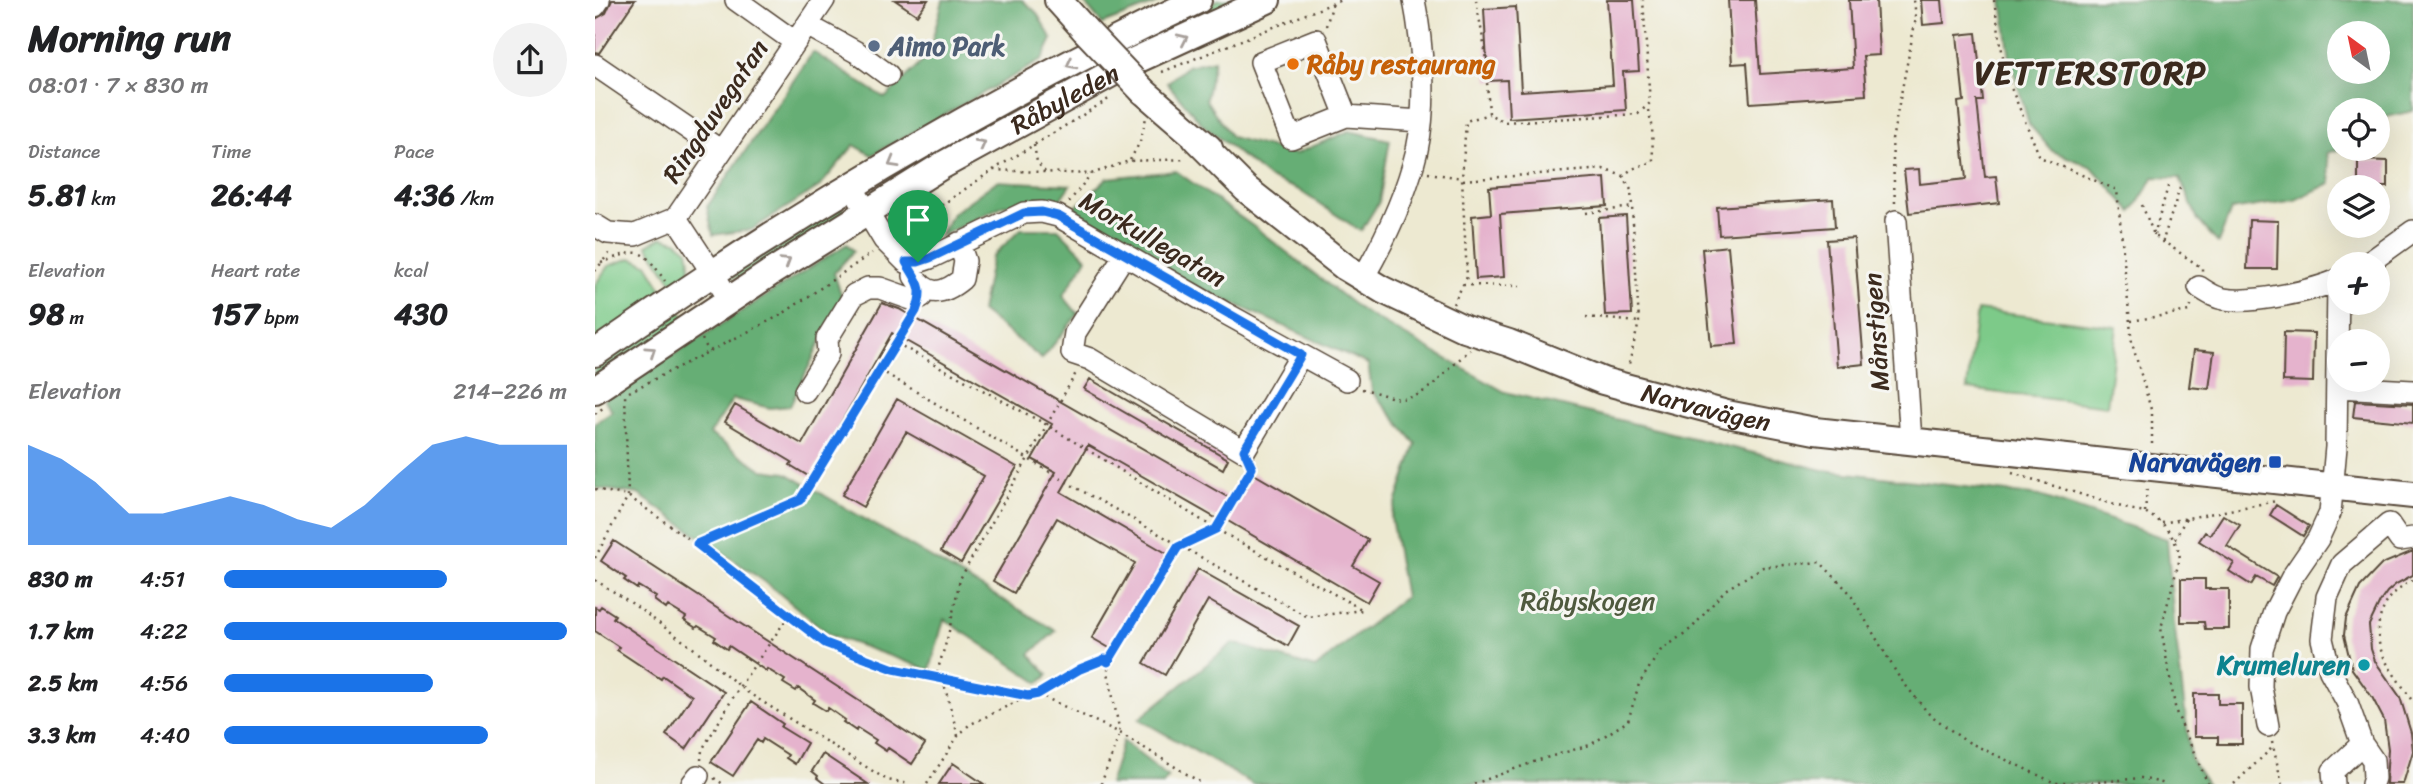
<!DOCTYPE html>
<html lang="en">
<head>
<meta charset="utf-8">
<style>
	body { margin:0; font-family:Sriracha,sans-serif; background:#f2f2f2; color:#202124; height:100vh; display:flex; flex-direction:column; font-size:26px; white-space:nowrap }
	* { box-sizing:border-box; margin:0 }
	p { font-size:23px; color:#757577 }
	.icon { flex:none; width:38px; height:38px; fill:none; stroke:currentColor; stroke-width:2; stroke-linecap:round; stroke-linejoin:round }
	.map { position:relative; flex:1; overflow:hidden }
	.details { display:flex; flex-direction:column; background:#fff; width:595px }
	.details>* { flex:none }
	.needle { width:46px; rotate:327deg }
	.tools { position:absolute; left:1732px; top:21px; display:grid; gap:14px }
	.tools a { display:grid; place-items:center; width:63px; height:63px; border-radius:50%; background:#fff; box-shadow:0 7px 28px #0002; font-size:35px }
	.pin { position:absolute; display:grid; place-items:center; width:60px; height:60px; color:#fff; margin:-72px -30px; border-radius:50% 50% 50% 0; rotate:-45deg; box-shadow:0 0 7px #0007 }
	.pin .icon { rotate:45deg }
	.round { display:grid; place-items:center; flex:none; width:74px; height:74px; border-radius:37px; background:#f2f2f2 }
	.summary { display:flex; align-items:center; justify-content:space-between; height:119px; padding:0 28px }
	h1 { font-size:38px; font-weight:700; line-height:52px }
	.figures { display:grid; grid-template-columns:repeat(3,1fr); gap:10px; height:119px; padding:7px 28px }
	.figures div { display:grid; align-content:center }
	.figures b { font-size:30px; font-weight:700 }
	.figures small { font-size:19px; font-weight:400 }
	.figures p { font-size:19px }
	.chart { height:196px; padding:14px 28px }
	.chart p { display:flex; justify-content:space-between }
	.chart svg { width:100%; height:126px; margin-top:7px; fill:#1a73e8; opacity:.7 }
	ul { padding:0 28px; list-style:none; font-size:23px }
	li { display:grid; grid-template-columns:112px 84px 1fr; align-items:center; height:52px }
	li i { height:18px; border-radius:9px; background:#1a73e8 }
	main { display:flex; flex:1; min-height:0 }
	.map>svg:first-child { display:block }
	.green { fill:#7dca89; stroke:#5c7a54; stroke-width:2 }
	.forest { fill:#66ae75; stroke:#506c4a; stroke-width:2; fill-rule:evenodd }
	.building { fill:#e5b3cd }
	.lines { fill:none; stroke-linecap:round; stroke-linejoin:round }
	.minor-casing { stroke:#564739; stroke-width:24 }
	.major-casing { stroke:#564739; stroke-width:30 }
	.path { stroke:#564739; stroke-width:2.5; stroke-dasharray:2 5; stroke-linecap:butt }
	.minor { stroke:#fff; stroke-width:21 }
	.major { stroke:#fff; stroke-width:26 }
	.major-bridge-casing { stroke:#564739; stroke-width:30; stroke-linecap:butt }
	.major-bridge { stroke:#fff; stroke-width:26 }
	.oneway { stroke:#a79f9a }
	.route-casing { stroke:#fff; stroke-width:14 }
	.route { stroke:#1a73e8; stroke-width:9 }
	.service-dot { fill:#5c6f8a; stroke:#f6f6f2; stroke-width:2.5 }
	.food-dot { fill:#e8710a; stroke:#f6f6f2; stroke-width:2.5 }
	.transit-dot { fill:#1a4fb4; stroke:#f6f6f2; stroke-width:2.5 }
	.culture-dot { fill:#0f9aa8; stroke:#f6f6f2; stroke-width:2.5 }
	.labels { text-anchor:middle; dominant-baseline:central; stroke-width:6; stroke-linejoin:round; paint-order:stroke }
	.service-label { font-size:26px; font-weight:bold; fill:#4e5e75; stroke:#f6f6f2; text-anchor:start }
	.food-label { font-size:26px; font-weight:bold; fill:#c56008; stroke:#f6f6f2; text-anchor:start }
	.street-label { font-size:26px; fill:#3b2a1e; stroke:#f6f6f2 }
	.transit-label { font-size:26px; font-weight:bold; fill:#164399; stroke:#f6f6f2; text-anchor:end }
	.park-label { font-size:26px; fill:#4f5a3e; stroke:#f6f6f2 }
	.culture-label { font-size:26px; font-weight:bold; fill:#0d838f; stroke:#f6f6f2; text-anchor:end }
	.district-label { font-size:33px; font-weight:bold; letter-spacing:2px; fill:#3b2a1e; stroke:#f6f6f2 }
</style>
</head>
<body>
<main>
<section class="details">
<div class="summary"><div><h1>Morning run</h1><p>08:01 · 7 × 830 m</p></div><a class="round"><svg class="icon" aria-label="share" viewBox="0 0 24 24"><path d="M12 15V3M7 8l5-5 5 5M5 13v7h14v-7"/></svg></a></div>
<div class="figures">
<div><p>Distance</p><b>5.81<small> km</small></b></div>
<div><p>Time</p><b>26:44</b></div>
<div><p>Pace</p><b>4:36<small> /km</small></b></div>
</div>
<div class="figures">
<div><p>Elevation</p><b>98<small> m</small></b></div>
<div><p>Heart rate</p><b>157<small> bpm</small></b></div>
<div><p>kcal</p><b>430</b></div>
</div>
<div class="chart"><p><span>Elevation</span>214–226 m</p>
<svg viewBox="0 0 160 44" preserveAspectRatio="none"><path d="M0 44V9L10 14L20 22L30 33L40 33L50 30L60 27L70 30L80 35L90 38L100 30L110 19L120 9L130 6L140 9L150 9L160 9V44z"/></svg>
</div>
<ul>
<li><b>830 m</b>4:51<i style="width:65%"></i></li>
<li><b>1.7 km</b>4:22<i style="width:100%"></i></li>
<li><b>2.5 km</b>4:56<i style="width:61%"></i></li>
<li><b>3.3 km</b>4:40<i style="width:77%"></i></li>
</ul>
</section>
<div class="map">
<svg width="1818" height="784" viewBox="0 0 1818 784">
	<rect width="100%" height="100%" fill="#f6f6f2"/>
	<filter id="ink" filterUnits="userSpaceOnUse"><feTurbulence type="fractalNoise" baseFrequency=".0143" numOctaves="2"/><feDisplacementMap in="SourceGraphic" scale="14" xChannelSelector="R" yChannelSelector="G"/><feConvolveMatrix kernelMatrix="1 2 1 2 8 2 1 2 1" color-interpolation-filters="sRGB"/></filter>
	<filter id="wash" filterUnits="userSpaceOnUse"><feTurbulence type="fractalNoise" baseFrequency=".00686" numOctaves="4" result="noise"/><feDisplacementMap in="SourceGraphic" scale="28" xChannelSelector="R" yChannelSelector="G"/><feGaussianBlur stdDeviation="1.57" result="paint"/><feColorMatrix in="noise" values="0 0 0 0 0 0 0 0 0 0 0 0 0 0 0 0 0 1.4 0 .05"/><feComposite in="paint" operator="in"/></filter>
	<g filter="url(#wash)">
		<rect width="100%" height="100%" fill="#ede9d1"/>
		<!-- green -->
		<path class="green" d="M623,0H649L287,190L288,185L390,119L523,47Z
			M247,207L250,213L152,275L137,278L134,276Z
			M67,237L81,241L93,250C97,268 96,277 82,289L52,245Z
			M36,258L52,264L70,294L0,341V285L13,266Z
			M81,305L92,321L0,384V361Z
			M1382,310L1522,327L1512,406L1372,389Z"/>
		<!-- forest -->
		<path class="forest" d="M348,0H427L441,12L457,39L447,60L277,155L259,145L225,186L156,230L118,235L112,207L218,52L290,98L333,56Z
			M487,0H571L507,24Z
			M1407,0H1818V111L1783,119V110H1745V149L1732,153L1736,183L1700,200L1636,210L1623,243L1603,220L1585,178L1559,177L1537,212L1497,167L1457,151L1434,124L1415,59ZM1783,33V72H1745V33Z
			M619,60L611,100L636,137L700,154L754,131L795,140L784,202L766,231L702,189L674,178L608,125L572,83L592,66Z
			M581,171L662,229L767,311L910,392L1228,470L1445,496L1572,539L1579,622L1596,760L1612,784H658L544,719L638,643L720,668L810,597L796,518L821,444L777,391L773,364L593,283L475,212L512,178Z
			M402,181L475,185L462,204L409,205L344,237L358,213Z
			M426,229H463L492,258L468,296L483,314L447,359L386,311L397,257Z
			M252,244L259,251L239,273L247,297L195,406L175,408L138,399L115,434L168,470L191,473L461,631L435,654L453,675L444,683L349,619L335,670L235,635L173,584L43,494L0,488V423L17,411L9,399Z
			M528,741L573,777L568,784H514Z"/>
		<g id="blocks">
			<!-- building -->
			<path class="building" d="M17,0H40L4,53L0,52V19L11,13Z
				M300,0H333L322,15Z
				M1012,0H1039L1044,71L1028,72L1031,110L914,118L912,80L893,81L889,9L921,7L926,91L1018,85Z
				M1133,0H1160L1165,74L1258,68L1254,0H1281L1284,55L1268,56L1271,95L1155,103L1152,63L1137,64Z
				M1326,0H1347L1349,23L1328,25Z
				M1381,33L1388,101H1382L1390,177L1401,176L1404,203L1314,213L1309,170L1324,169L1325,184L1371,179L1363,102L1369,101L1362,35Z
				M1763,160L1793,161V187H1763Z
				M1010,178L1012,206L905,214L909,277L881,279L877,216L896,214L894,187Z
				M1238,199L1240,227L1124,235L1122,207Z
				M1031,216L1037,314L1010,315L1004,218Z
				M1654,220L1683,221L1682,269H1652Z
				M1259,238L1269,364L1242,367L1232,240Z
				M1133,246L1142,344L1116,346L1107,249Z
				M287,303L304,309L641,502L659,474L773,540L758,566L784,581L772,602L626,517L624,520L493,445L466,492L573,554L518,650L497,638L540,563L462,518L419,593L398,581L461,472L437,459L457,424L297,333L215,477L195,465L197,462L130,422L140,405L207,444Z
				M1689,332L1719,333L1718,382L1688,381Z
				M1599,350L1619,352L1614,389L1594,387Z
				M495,379L633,459L628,469L489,389Z
				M302,399L422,467L366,563L346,551L389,476L311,432L268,507L247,495Z
				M1760,401L1818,404V423L1758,417Z
				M1681,505L1714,526L1708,536L1675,515Z
				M1628,515L1645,525L1632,546L1682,577L1677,586L1661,577L1656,585L1634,571L1639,563L1604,541L1610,532L1615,535Z
				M19,541L330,744L317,764L293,748L291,751L279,743L281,740L262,728L261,731L248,722L250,720L233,708L231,711L218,703L220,700L203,688L201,691L188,683L190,680L172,669L171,671L134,646L132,649L119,640L121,637L103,626L101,628L89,620L91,617L73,606L71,609L59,600L61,597L43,586L42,589L29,580L31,578L6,561Z
				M1818,551V575L1801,584L1792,592L1785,602L1774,625L1776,649L1780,661L1805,697L1816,733L1818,751L1808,784H1791L1793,749L1789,720L1777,697L1757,669L1749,635L1751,618L1765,587L1787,564Z
				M603,569L704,626L693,646L613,600L570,675L549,663Z
				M1586,579H1610V589H1634V629H1610L1609,622H1586Z
				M6,606L20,615L18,618L129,692L91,749L71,735L97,696L68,676L66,679L22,650L24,647L0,631V607L4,609Z
				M1599,694H1623V704H1647V744H1623V737H1599Z
				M156,702L188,724L186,727L212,743L200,764L191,758L193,755L168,739L166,743L162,740L138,776L116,762Z
				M228,754L273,784H230L222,778L223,776L217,771Z
				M358,763L389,784H344Z"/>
		</g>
	</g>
	<g filter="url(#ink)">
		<use href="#blocks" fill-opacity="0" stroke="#564739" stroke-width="2"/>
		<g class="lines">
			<!-- minor casing -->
			<g class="minor-casing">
				<path id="minor" d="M141,0L200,42
					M0,6L4,0
					M212,25L263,53L293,75
					M0,65L126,151
					M751,116L696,138L666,62L721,40L751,116L826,121
					M257,187L289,240L311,262H323L335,258L429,213L447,212L463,216L630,313L752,380
					M81,218L135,300
					M1301,221L1316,441
					M0,225L13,233L40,235L81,218L229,0
					M530,254L480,333L477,353L495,359L649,451L706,355
					M1772,264L1818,231
					M319,276C333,298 349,294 367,279L370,261L364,243
					M768,278C791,238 811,196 822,150C832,104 828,45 819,0
					M1604,287C1612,292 1620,298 1629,299C1657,304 1719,291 1745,279
					M1742,387L1818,391
					M210,391L233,354L232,339L259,295L273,288H285L319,300L326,297V287
					M1673,726L1666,687L1667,649L1679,612L1697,577L1723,539L1735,513L1741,447L1743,280
					M97,784L103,776
					M1739,784L1738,771L1767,744
					M1777,784L1779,778L1778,760L1767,744L1752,702L1735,671L1727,639L1732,597L1747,564L1794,524L1805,540L1818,538"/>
			</g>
			<!-- major casing -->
			<g class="major-casing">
				<g id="major">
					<path d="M463,0L490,30"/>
					<path d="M548,91L614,148"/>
					<path id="s1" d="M601,139L651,189L750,267L788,290L870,329L914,343L1008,381L1132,414L1220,431L1818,495"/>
					<path d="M0,353C190,220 393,99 603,0"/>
					<path id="s2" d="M0,390L178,271L348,165L537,62L672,0"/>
				</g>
			</g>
			<!-- path -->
			<path class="path" d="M881,0L890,50L894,114L909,122L1043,114L1055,103L1048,0
				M1399,0L1411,76L1445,157L1522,190L1537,343L1557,413V447
				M731,26L738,3
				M567,72L746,0
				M439,145L442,162L450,172
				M535,160L545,142L551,118
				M398,170L517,97
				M833,173L867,178
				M1028,176L1036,190L1044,322L1033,368
				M868,180L1008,169L1028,176L1037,169L1058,161L1057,124L1052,107
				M474,202L496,174
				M1300,203L1297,140L1321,18L1319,0
				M1547,205L1559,235L1607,268V271
				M991,213L1038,207
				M306,233L398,170L496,174L534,161L592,159
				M1559,235L1574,183
				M1567,243L1585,188
				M6,263C45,248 46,246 70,281
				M0,271L16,251
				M868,285L925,286
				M858,304L872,277L867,178L871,121L894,114
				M991,317L1044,322
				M1536,321L1594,311L1597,304
				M107,339L114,352
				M285,370L480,487L713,617L768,610L621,529L452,425L301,343
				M767,389C778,391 788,395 799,398C829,405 855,365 875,350
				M34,392L186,315L277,253
				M0,414L8,408
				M1417,473L1533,509L1550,512L1567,523L1574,531L1583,548L1585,558L1566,628L1581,712L1613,784
				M0,489L33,496L101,544L230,643L299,669L433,696L443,694L485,669L510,659L513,662
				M1550,512L1552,489
				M1567,523L1681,501
				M1580,539L1591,518
				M101,544L205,500L318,315
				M0,558L33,496L30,394
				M0,580L35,602L102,651L152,692L292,780L315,784
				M1818,580C1792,591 1776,622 1786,650C1792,668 1809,686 1818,703
				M340,679L353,636L365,579L481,373
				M348,680L363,736
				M443,694L525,733L608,784
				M1677,742L1687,784
				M106,760L107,750L145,686L195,614
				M119,778L128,784
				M332,784L363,736L374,725L431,697
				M506,784L525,733L513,672V662L583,547L621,529L657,468L655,465
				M879,784L944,760L995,745L1033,721L1044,684L1065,651L1097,628L1130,590L1168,567L1225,562L1254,592L1304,677L1333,713L1369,740L1460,783H1494L1546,778L1571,784
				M1639,784L1678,747"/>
			<!-- minor -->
			<use href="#minor" class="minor"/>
			<!-- major -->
			<use href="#major" class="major"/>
			<!-- major-bridge casing -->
			<g class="major-bridge-casing">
				<path id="major-bridge" d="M490,30L548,91"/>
			</g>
			<!-- major-bridge -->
			<use href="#major-bridge" class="major-bridge"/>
		</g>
		<!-- one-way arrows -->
		<defs><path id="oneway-chevron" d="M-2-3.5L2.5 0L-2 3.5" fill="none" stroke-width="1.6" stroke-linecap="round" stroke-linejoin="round" transform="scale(1.75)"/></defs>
		<g class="oneway">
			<use href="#oneway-chevron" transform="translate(588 39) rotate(-25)"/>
			<use href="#oneway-chevron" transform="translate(476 64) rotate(153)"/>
			<use href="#oneway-chevron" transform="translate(386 144) rotate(-29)"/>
			<use href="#oneway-chevron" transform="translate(298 163) rotate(150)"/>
			<use href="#oneway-chevron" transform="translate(191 262) rotate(-32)"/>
			<use href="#oneway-chevron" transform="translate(56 351) rotate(-34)"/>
		</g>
	</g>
	<g class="lines" filter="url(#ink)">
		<!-- route casing -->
		<g class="route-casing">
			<path id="route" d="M447,212L463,216L706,355L649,450L657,468L621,529L583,547L513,662L510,659L485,669L443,694L433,696L299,669L230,643L102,544L205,500L321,311C330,287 323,283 311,262H323L335,258L429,213Z"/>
		</g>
		<!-- route -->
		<use href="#route" class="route"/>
	</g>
	<!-- markers -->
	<circle class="service-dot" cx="279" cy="46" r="7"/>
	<circle class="food-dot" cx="698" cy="64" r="7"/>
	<rect class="transit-dot" x="1673" y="455" width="14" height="14" rx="3.5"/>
	<circle class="culture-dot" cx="1769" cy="665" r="7"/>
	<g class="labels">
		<!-- service labels -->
		<g class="service-label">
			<text x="293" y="46">Aimo Park</text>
		</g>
		<!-- food labels -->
		<g class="food-label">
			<text x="712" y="64">Råby restaurang</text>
		</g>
		<!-- street labels -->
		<g class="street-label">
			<text stroke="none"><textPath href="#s2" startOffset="553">Råbyleden</textPath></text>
			<text transform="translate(120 111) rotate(-56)">Ringduvegatan</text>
			<text transform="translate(558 239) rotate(30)">Morkullegatan</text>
			<text transform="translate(1281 332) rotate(-94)">Månstigen</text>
			<text stroke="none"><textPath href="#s1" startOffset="586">Narvavägen</textPath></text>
		</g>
		<!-- transit labels -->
		<g class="transit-label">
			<text x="1666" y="462">Narvavägen</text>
		</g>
		<!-- park labels -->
		<g class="park-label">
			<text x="993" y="601">Råbyskogen</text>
		</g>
		<!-- culture labels -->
		<g class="culture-label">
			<text x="1755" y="665">Krumeluren</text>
		</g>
		<!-- district labels -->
		<g class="district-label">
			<text x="1496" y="73">VETTERSTORP</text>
		</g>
	</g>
</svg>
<div class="tools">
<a><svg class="needle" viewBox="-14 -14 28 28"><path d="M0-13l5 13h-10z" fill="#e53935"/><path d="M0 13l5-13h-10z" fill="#757577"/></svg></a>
<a><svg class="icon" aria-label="locate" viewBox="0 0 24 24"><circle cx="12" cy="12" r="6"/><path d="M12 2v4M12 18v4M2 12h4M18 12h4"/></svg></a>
<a><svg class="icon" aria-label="layers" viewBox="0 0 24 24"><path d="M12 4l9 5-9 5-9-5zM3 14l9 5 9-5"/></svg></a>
<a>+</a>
<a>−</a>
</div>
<div class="pin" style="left:323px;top:262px;background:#1e9e55"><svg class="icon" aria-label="arrive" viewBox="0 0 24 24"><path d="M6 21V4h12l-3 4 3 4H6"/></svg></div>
</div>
</main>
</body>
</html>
